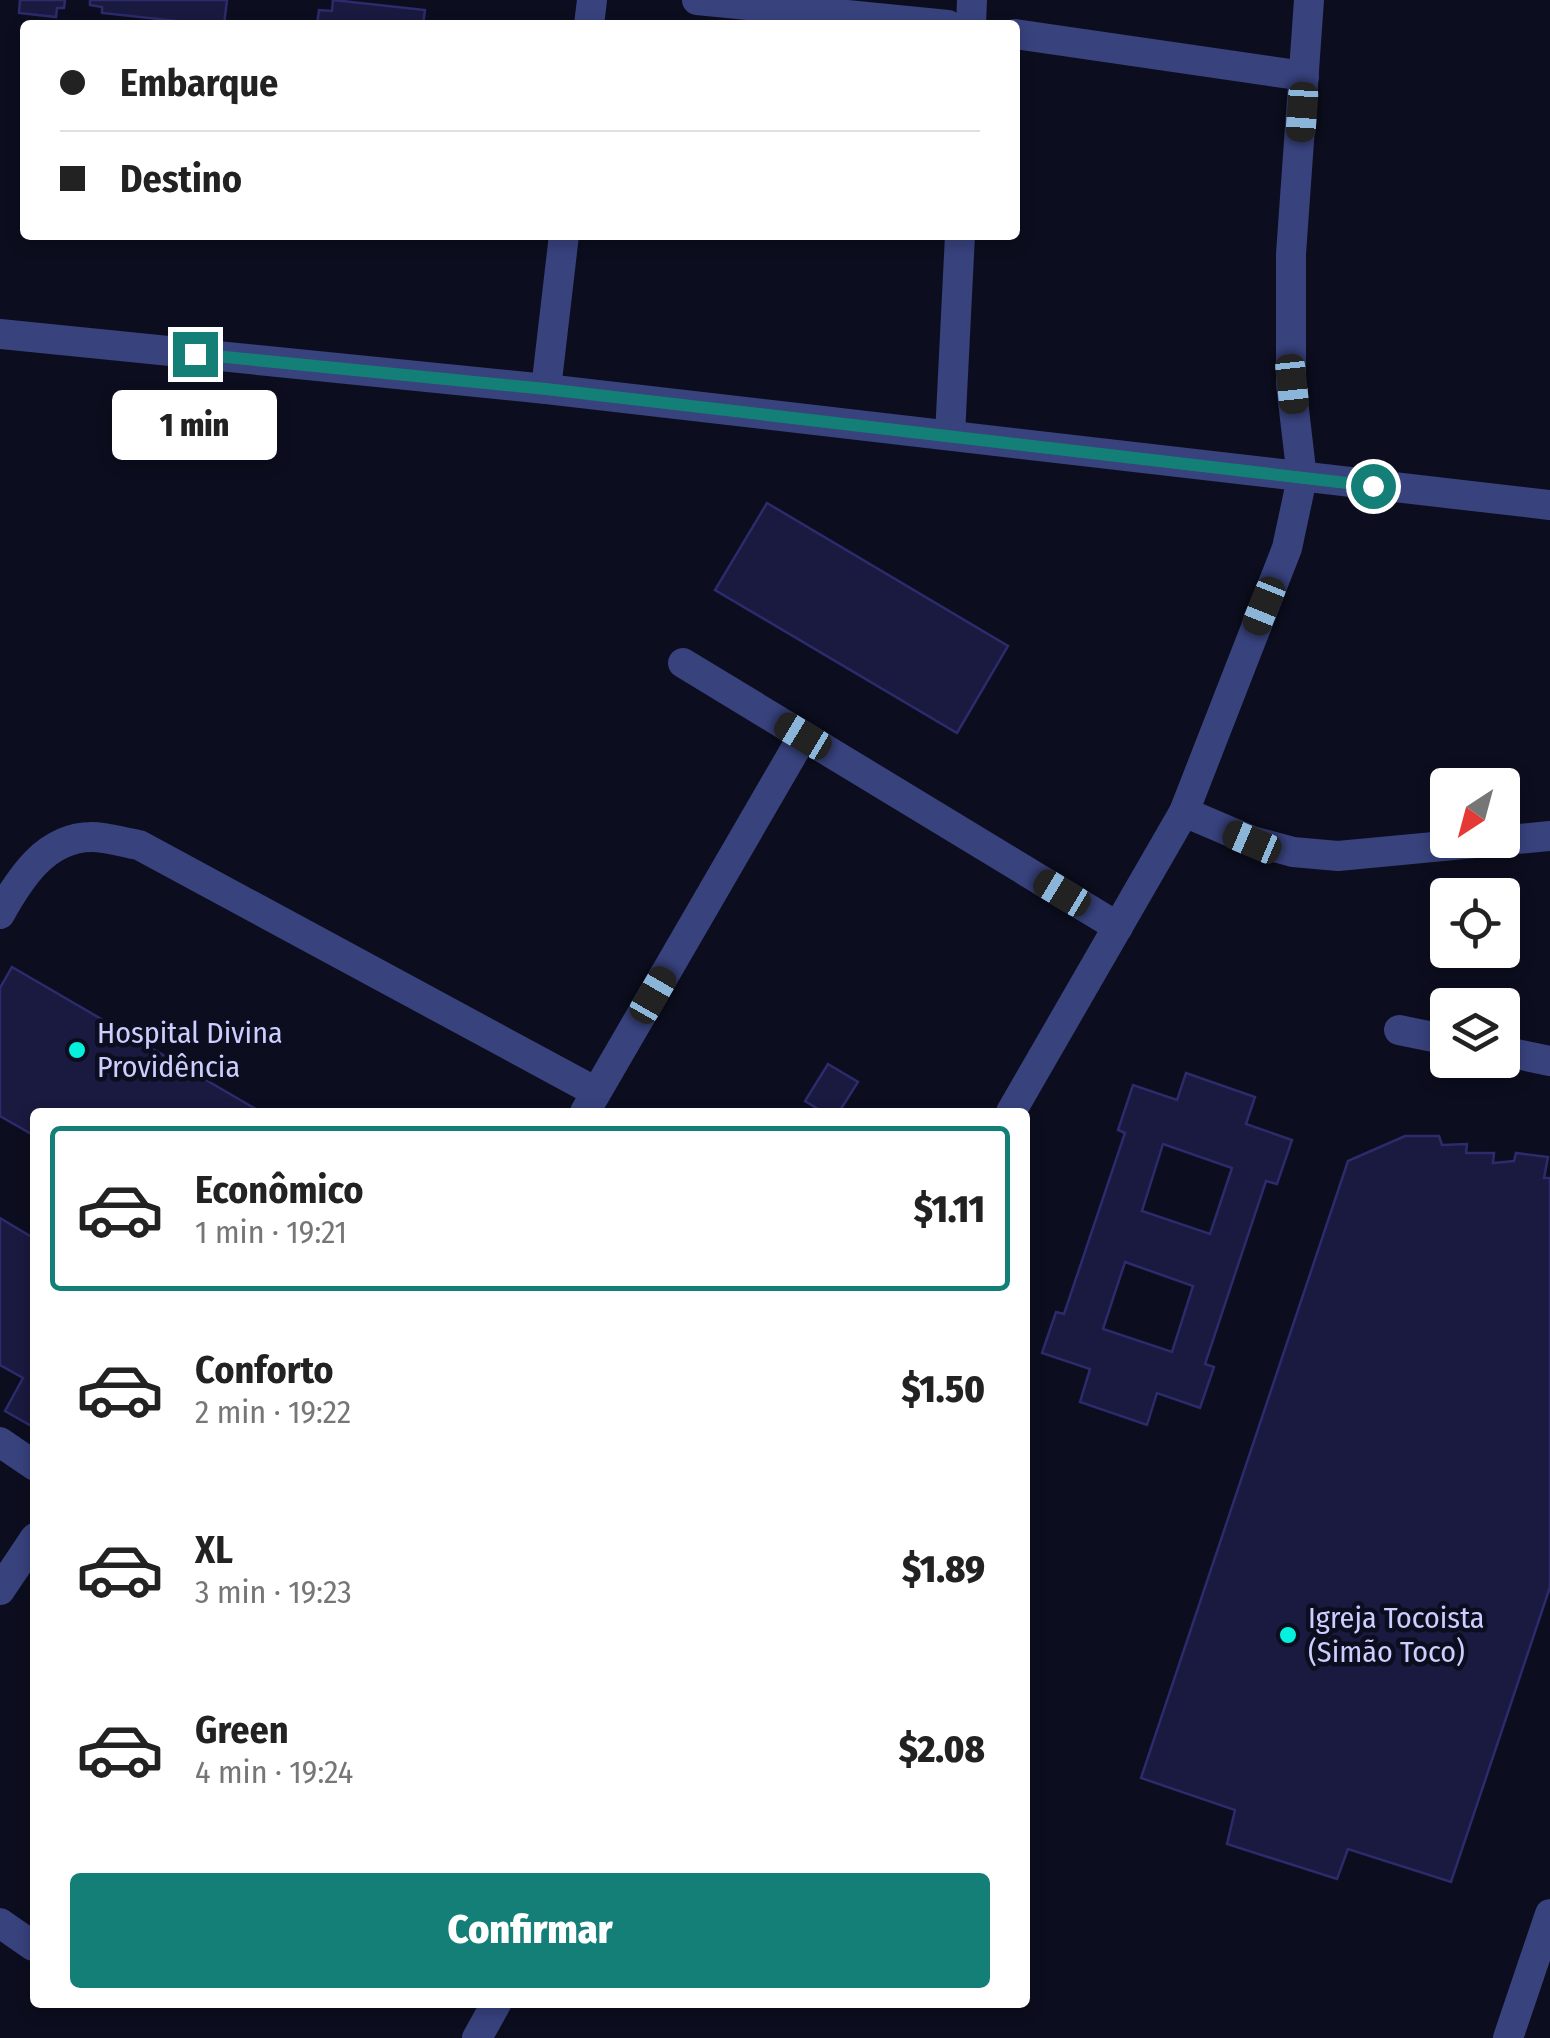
<!DOCTYPE html>
<html lang="pt">
<meta charset="utf-8">
<style>
:root{--surface:#fff;--page:#f6f6f6;--text:#222;--muted:#767676;--line:#e0e0e0;--accent:#147f77}
body{margin:0;font-family:"Fira Sans Condensed",sans-serif;background:var(--page);color:var(--text);height:100vh;display:flex;flex-direction:column;font-size:38px;white-space:nowrap}
*{box-sizing:border-box;margin:0}
p{font-size:32px;color:var(--muted)}
.icon{flex:none;width:55px;height:55px;fill:none;stroke:currentColor;stroke-width:2;stroke-linecap:round;stroke-linejoin:round}
.map{position:relative;flex:1;overflow:hidden}
.drawer{position:absolute;left:30px;top:1108px;width:1000px;height:900px;display:flex;flex-direction:column;background:var(--surface);border-radius:10px;box-shadow:0 5px 15px #0003}
.drawer>*{flex:none}
.guide{position:absolute;left:20px;top:20px;width:1000px;height:220px;border-radius:10px;box-shadow:0 5px 15px #0003;display:grid;align-content:center;height:220px;padding:0 40px;background:var(--surface)}
.needle{width:65px;rotate:216deg}
.fabs{position:absolute;left:1430px;top:768px;display:grid;gap:20px}
.fabs a{display:grid;place-items:center;width:90px;height:90px;border-radius:10px;background:var(--surface);box-shadow:0 5px 15px #0003;font-size:50px}
.end{position:absolute;width:45px;height:45px;margin:-22px;border:12px solid #147f77;background:#fff;box-shadow:0 0 0 5px #fff}
.from{border-radius:50%}
.bubble{position:absolute;height:70px;border-radius:10px;background:var(--surface);box-shadow:0 5px 15px #0003;font-size:32px;font-weight:800;line-height:70px;text-align:center}
.car{position:absolute;width:30px;height:60px;margin:-30px -15px;border-radius:12px;box-shadow:0 0 8px 2px #0007;background:linear-gradient(#222 24%,#8ab4d8 0 40%,#222 0 76%,#8ab4d8 0 86%,#222 0)}
.guide b{display:flex;align-items:center;gap:35px;height:95px;font-size:38px}
.guide b+b{border-top:2px solid var(--line)}
.guide i{width:25px;height:25px;background:var(--text)}
ul{padding:18px 0 0;list-style:none}
li{display:flex;align-items:center;gap:30px;height:165px;margin:0 20px 15px;padding:0 20px;border:5px solid transparent;border-radius:10px}
li div{flex:1}
li b{display:block;font-size:38px}
li em{font-style:normal;font-weight:800}
li.active{border-color:var(--accent)}
li>.icon{width:90px;height:90px;stroke-width:1.5}
.primary-button{display:flex;gap:20px;margin-top:auto;padding:20px 40px}
.primary-button a{flex:1;height:115px;border-radius:10px;background:var(--accent);color:#fff;font-size:40px;font-weight:800;line-height:115px;text-align:center}
.map>svg:first-child{display:block}
.building{fill:#1a193f;stroke:#2c2b6b;stroke-width:2.5;fill-rule:evenodd}
.lines{fill:none;stroke-linecap:round;stroke-linejoin:round}
.minor{stroke:#38427d;stroke-width:30}
.route{stroke:#147f77;stroke-width:12}
.poi-dot{fill:#04f1de;stroke:#0c0d1e;stroke-width:4}
.labels{text-anchor:middle;dominant-baseline:central;stroke-width:9;stroke-linejoin:round;paint-order:stroke}
.poi-label{font-size:30px;fill:#cbcefe;stroke:#0c0d1e;text-anchor:start}
</style>
<div class="map">
<svg width="1550" height="2038" viewBox="0 0 1550 2038">
<rect width="100%" height="100%" fill="#0c0d1e"/>
<!-- building -->
<g class="building">
<path d="M20,0H19H65L64,8H57L56,17L19,13Z"/>
<path d="M90,0H227L224,25H176L177,21L102,13V7L90,5Z"/>
<path d="M333,0L425,10L423,25H317L319,10L332,11Z"/>
<path d="M196,394L234,418L215,451L176,427Z"/>
<path d="M767,503L1008,646L957,733L715,590Z"/>
<path d="M12,967L261,1112H35V1136L0,1116V988Z"/>
<path d="M828,1064L858,1082L839,1112H823L805,1101Z"/>
<path d="M1186,1073L1255,1097L1246,1124L1292,1140L1277,1184L1266,1181L1205,1364L1214,1367L1200,1408L1157,1393L1147,1425L1080,1402L1090,1369L1042,1353L1056,1312L1064,1314L1125,1133L1118,1130L1133,1085L1177,1100ZM1163,1144L1232,1168L1210,1234L1142,1211ZM1125,1262L1193,1286L1172,1352L1103,1329Z"/>
<path d="M1405,1136H1439L1442,1145L1467,1144L1466,1153H1494L1493,1163L1514,1161L1516,1153L1548,1157L1544,1178H1550V1587L1451,1882L1348,1849L1337,1879L1227,1844L1235,1810L1141,1778L1348,1161Z"/>
<path d="M0,1218L35,1239V1428L5,1411L23,1378L0,1365Z"/>
</g>
<g class="lines">
<!-- minor -->
<g class="minor">
<path d="M697,0L948,25"/>
<path d="M589,25L592,0"/>
<path d="M971,25L972,0"/>
<path d="M1015,34L1304,76"/>
<path d="M0,334L546,389L1550,505"/>
<path d="M546,389L564,235"/>
<path d="M950,435L960,235"/>
<path d="M683,663L1118,927"/>
<path d="M1184,812L1252,841L1293,852L1338,856L1550,836"/>
<path d="M0,914C20,878 46,837 92,837C108,837 124,843 139,845L596,1092"/>
<path d="M1399,1030L1448,1040"/>
<path d="M1502,1051L1550,1061"/>
<path d="M585,1112L803,736"/>
<path d="M1011,1112L1184,812L1287,548L1302,478L1291,384V254L1309,0"/>
<path d="M0,1442L35,1466"/>
<path d="M0,1590L35,1538"/>
<path d="M0,1923L33,1946"/>
<path d="M477,2038L497,2002"/>
<path d="M1508,2038L1550,1914"/>
</g>
</g>
<g class="lines">
<!-- route -->
<path class="route" d="M195,354L546,389L1373,486"/>
</g>
<!-- markers -->
<g class="poi-dot">
<circle cx="77" cy="1050" r="10"/>
<circle cx="1288" cy="1635" r="10"/>
</g>
<g class="labels">
<!-- poi labels -->
<g class="poi-label">
<text x="97" y="1033">Hospital Divina<tspan x="97" dy="34">Providência</tspan></text>
<text x="1308" y="1618">Igreja Tocoista<tspan x="1308" dy="34">(Simão Toco)</tspan></text>
</g>
</g>
</svg>
<div class="fabs">
<a><svg class="needle" viewBox="-14 -14 28 28"><path d="M0-13l5 13h-10z" fill="#e53935"/><path d="M0 13l5-13h-10z" fill="#767676"/></svg></a>
<a><svg class="icon" aria-label="locate" viewBox="0 0 24 24"><circle cx="12" cy="12" r="6"/><path d="M12 2v4M12 18v4M2 12h4M18 12h4"/></svg></a>
<a><svg class="icon" aria-label="layers" viewBox="0 0 24 24"><path d="M12 4l9 5-9 5-9-5zM3 14l9 5 9-5"/></svg></a>
</div>
<i class="end from" style="left:1373px;top:486px"></i>
<i class="end" style="left:195px;top:354px"></i>
<div class="bubble" style="left:112px;top:390px;width:165px">1 min</div>
<i class="car" style="left:1302px;top:112px;rotate:184deg"></i>
<i class="car" style="left:1292px;top:384px;rotate:174deg"></i>
<i class="car" style="left:1264px;top:606px;rotate:202deg"></i>
<i class="car" style="left:803px;top:736px;rotate:301deg"></i>
<i class="car" style="left:1252px;top:842px;rotate:293deg"></i>
<i class="car" style="left:1062px;top:893px;rotate:301deg"></i>
<i class="car" style="left:653px;top:995px;rotate:30deg"></i>
<div class="guide">
<b><i class="from"></i>Embarque</b>
<b><i></i>Destino</b>
</div>
<section class="drawer">
<ul>
<li class="active"><svg class="icon" aria-label="car" viewBox="0 0 24 24"><path d="M5 17H2v-5l4-1 3-4h7l3 4 3 1v5h-3M9 17h6M6 11h13"/><circle cx="7" cy="17" r="2"/><circle cx="17" cy="17" r="2"/></svg><div><b>Econômico</b><p>1 min · 19:21</p></div><em>$1.11</em></li>
<li><svg class="icon" aria-label="car" viewBox="0 0 24 24"><path d="M5 17H2v-5l4-1 3-4h7l3 4 3 1v5h-3M9 17h6M6 11h13"/><circle cx="7" cy="17" r="2"/><circle cx="17" cy="17" r="2"/></svg><div><b>Conforto</b><p>2 min · 19:22</p></div><em>$1.50</em></li>
<li><svg class="icon" aria-label="car" viewBox="0 0 24 24"><path d="M5 17H2v-5l4-1 3-4h7l3 4 3 1v5h-3M9 17h6M6 11h13"/><circle cx="7" cy="17" r="2"/><circle cx="17" cy="17" r="2"/></svg><div><b>XL</b><p>3 min · 19:23</p></div><em>$1.89</em></li>
<li><svg class="icon" aria-label="car" viewBox="0 0 24 24"><path d="M5 17H2v-5l4-1 3-4h7l3 4 3 1v5h-3M9 17h6M6 11h13"/><circle cx="7" cy="17" r="2"/><circle cx="17" cy="17" r="2"/></svg><div><b>Green</b><p>4 min · 19:24</p></div><em>$2.08</em></li>
</ul>
<div class="primary-button"><a>Confirmar</a></div>
</section>
</div>
